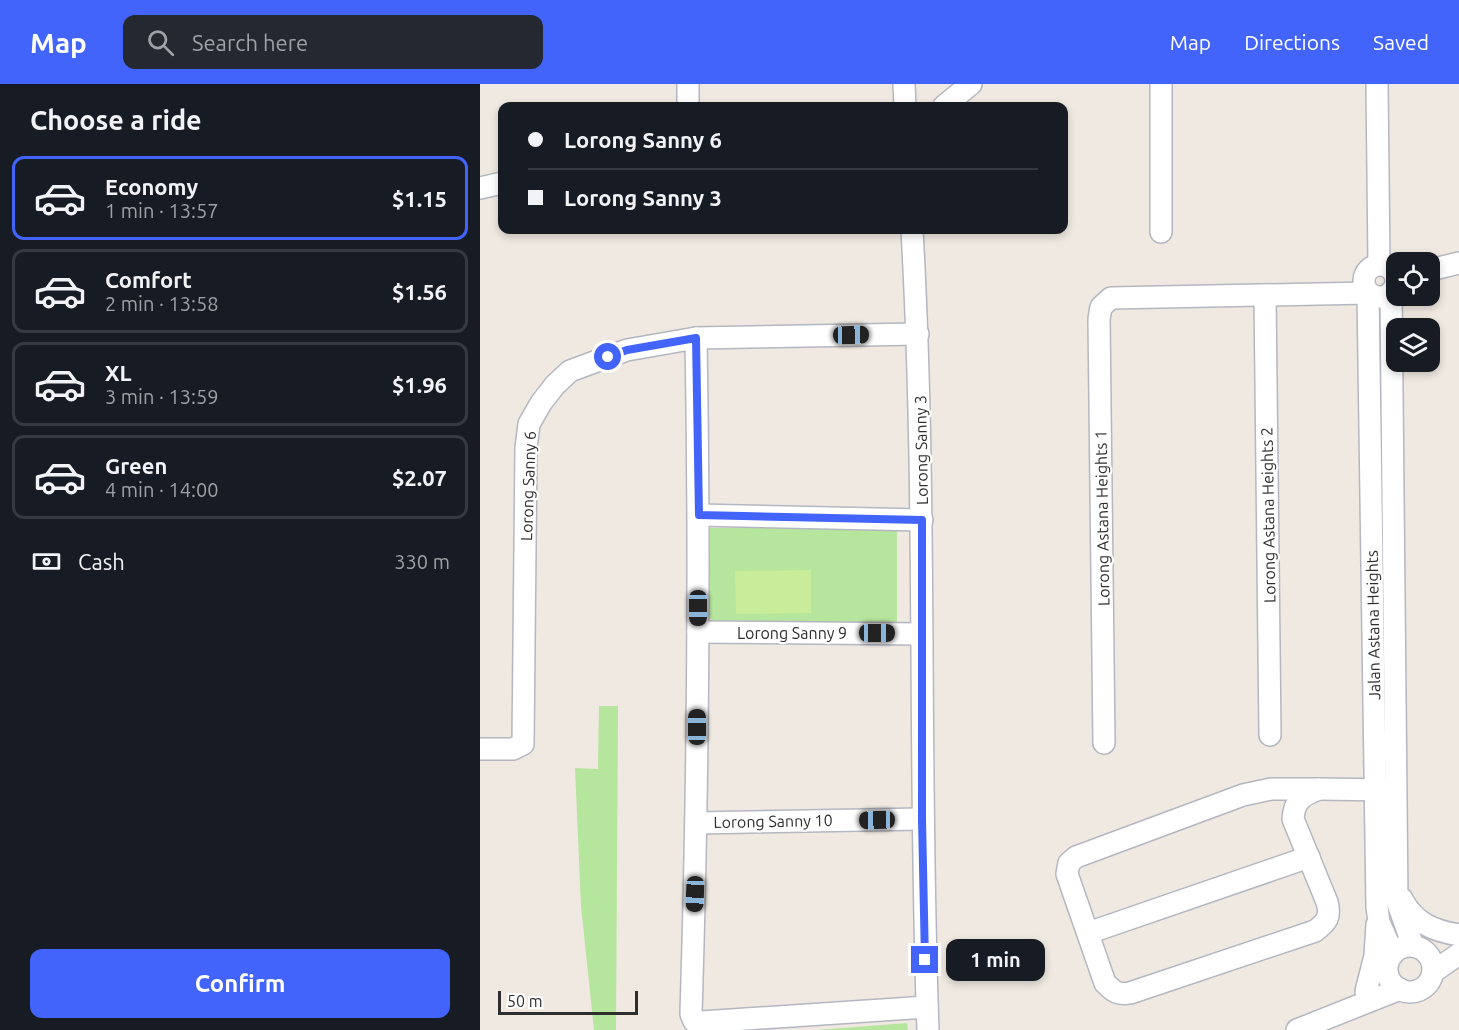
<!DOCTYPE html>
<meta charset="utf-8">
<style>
:root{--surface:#171b24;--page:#242831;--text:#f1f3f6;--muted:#9ea1a6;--line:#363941;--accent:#4264fb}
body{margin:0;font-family:Ubuntu,sans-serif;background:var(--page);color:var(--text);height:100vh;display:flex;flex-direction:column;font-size:22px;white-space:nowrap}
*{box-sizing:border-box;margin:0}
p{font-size:20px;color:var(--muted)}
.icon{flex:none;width:33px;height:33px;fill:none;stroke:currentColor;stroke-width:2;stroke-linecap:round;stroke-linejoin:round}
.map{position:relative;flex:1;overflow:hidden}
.details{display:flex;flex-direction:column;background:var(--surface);width:480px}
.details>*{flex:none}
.banner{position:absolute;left:18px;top:18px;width:570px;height:132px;border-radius:12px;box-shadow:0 3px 9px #0003;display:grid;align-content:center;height:132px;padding:0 30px;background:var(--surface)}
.tools{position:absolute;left:906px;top:168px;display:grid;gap:12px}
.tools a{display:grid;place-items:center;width:54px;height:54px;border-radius:12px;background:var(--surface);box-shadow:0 3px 9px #0003;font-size:30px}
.scale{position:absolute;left:18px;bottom:15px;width:140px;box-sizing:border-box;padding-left:6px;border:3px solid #2e2e2e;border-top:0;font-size:16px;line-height:21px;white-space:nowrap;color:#2e2e2e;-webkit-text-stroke:4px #fff;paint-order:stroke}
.end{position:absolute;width:27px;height:27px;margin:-14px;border:8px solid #4264fb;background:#fff;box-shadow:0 0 0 3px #fff}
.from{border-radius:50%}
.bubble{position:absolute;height:42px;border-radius:12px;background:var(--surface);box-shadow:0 3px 9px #0003;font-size:20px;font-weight:600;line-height:42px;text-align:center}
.car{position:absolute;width:18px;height:36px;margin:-18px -9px;border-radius:8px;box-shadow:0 0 4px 2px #0007;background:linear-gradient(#222 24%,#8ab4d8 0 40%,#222 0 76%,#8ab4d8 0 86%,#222 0)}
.banner b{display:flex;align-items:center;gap:21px;height:57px;font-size:22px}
.banner b+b{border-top:2px solid var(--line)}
.banner i{width:15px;height:15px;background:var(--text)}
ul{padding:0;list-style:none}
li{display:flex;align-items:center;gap:18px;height:84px;margin:0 12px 9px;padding:0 18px;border:3px solid var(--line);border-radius:12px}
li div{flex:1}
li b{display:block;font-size:22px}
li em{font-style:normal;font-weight:600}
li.on{border-color:var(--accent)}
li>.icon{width:54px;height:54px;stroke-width:1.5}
h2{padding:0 30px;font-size:27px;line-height:72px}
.pay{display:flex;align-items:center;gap:15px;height:66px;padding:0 30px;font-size:22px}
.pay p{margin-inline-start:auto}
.primary-button{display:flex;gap:12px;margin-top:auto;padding:12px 30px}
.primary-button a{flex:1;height:69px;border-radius:12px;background:var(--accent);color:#fff;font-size:24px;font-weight:600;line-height:69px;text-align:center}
header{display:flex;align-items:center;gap:36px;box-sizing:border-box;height:84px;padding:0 30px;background:var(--accent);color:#fff}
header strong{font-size:28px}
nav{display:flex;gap:33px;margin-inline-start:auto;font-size:21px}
.search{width:420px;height:54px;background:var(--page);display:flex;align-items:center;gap:15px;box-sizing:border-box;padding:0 21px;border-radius:12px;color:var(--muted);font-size:22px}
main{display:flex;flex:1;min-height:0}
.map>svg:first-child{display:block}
.green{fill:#b6e59e}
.pitch{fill:#c9ec9a}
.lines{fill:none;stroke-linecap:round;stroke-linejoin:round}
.minor-casing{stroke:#b4b7c1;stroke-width:24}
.minor{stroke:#fff;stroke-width:21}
.route{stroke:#4264fb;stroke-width:8}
.labels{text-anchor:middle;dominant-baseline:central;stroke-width:4.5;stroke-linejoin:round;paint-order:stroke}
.street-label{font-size:16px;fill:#2e2e2e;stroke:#fff}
</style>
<header>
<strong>Map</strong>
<div class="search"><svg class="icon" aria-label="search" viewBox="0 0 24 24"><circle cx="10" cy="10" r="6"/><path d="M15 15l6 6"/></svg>Search here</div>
<nav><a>Map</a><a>Directions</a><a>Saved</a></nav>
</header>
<main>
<section class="details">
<h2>Choose a ride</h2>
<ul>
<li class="on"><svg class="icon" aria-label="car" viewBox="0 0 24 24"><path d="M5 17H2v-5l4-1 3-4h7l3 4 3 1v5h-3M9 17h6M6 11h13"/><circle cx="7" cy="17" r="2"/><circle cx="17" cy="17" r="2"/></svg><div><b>Economy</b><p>1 min · 13:57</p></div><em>$1.15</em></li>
<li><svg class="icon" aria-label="car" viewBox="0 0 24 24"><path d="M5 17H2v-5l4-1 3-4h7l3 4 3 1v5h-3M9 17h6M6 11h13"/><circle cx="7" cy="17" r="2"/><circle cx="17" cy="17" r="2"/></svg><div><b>Comfort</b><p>2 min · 13:58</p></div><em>$1.56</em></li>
<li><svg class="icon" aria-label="car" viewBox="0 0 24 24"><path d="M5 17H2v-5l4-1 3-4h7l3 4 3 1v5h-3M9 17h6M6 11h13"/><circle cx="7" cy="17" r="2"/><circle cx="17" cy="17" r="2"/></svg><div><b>XL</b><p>3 min · 13:59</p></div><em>$1.96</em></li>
<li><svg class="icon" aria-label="car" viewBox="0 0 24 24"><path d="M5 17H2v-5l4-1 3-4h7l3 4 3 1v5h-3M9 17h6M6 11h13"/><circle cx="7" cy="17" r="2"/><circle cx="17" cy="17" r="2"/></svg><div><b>Green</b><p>4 min · 14:00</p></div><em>$2.07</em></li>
</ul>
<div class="pay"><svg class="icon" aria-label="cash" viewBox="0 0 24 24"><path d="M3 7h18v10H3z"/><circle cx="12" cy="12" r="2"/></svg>Cash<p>330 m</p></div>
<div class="primary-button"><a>Confirm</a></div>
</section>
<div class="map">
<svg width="979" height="946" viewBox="0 0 979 946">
<rect width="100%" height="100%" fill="#efe9e1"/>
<!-- green -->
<g class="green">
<path d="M228,444H417V540H237L228,533Z"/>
<path d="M119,622H138L136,946H114L101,822L95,684L118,685Z"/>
<path d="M427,939L428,946H338Z"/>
</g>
<!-- pitch -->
<path class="pitch" d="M331,486V529L256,530L255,487Z"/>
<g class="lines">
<defs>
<g id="minor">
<path d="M424,0L425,22"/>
<path d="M681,0V148"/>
<path d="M897,0L899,180"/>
<path d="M208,22V0"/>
<path d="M464,22L491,0"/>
<path d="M0,104L22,99"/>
<path d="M432,146C447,412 438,679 448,946"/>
<circle cx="900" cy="197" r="16"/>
<path d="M950,186L979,179"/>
<path d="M911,208L917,817L933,862"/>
<path d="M785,211L790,651"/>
<path d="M216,254C220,479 218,704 211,930L214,937L221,938L447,923"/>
<path d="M219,431L442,436"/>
<path d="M218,548L441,550"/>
<path d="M624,659L619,235L621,223L631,214L888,209L897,823L899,838L913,870"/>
<path d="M0,665H33L43,660L46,364L49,340L61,319L75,301L90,287L147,266L216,254L438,250"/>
<path d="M791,705H839C822,711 814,717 813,735L847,818C851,833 847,838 835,847L650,909C638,911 634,908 625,899L587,790L589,779L596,773L763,711Z"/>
<path d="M839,705L909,706"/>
<path d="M217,739L442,735"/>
<path d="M922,815C934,839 954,847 979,851"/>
<path d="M608,849L829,773"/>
<circle cx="930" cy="885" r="23"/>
<path d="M953,888L979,870"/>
<path d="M886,907L895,872L897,840"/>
<path d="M817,946L920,905"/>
</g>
</defs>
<!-- minor casing -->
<use href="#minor" class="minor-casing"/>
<!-- minor -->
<use href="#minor" class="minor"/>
</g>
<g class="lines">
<!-- route -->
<path class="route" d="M128,273L147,266L216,254L219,431L442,436V735L445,876"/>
</g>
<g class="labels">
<!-- street labels -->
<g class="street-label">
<text transform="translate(441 366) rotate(-91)">Lorong Sanny 3</text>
<text transform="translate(48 402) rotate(-88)">Lorong Sanny 6</text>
<text transform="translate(788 431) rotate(-91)">Lorong Astana Heights 2</text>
<text transform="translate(622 434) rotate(-91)">Lorong Astana Heights 1</text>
<text transform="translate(893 541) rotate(-91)">Jalan Astana Heights</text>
<text x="312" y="549">Lorong Sanny 9</text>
<text transform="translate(293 737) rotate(-1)">Lorong Sanny 10</text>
</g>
</g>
</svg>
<div class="tools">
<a><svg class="icon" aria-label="locate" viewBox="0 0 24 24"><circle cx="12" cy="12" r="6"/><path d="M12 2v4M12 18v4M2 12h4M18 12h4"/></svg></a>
<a><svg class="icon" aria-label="layers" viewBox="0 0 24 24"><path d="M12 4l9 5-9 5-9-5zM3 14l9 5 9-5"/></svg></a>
</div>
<div class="scale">50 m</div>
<i class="end from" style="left:128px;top:273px"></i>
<i class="end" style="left:445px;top:876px"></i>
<div class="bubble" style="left:466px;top:855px;width:99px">1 min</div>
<i class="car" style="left:371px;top:251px;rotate:89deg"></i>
<i class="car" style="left:218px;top:524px;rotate:180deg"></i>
<i class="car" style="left:397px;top:549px;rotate:90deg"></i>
<i class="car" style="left:217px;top:643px;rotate:0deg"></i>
<i class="car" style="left:397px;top:736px;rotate:269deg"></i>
<i class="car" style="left:215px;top:810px;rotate:182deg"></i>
<div class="banner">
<b><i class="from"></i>Lorong Sanny 6</b>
<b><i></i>Lorong Sanny 3</b>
</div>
</div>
</main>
